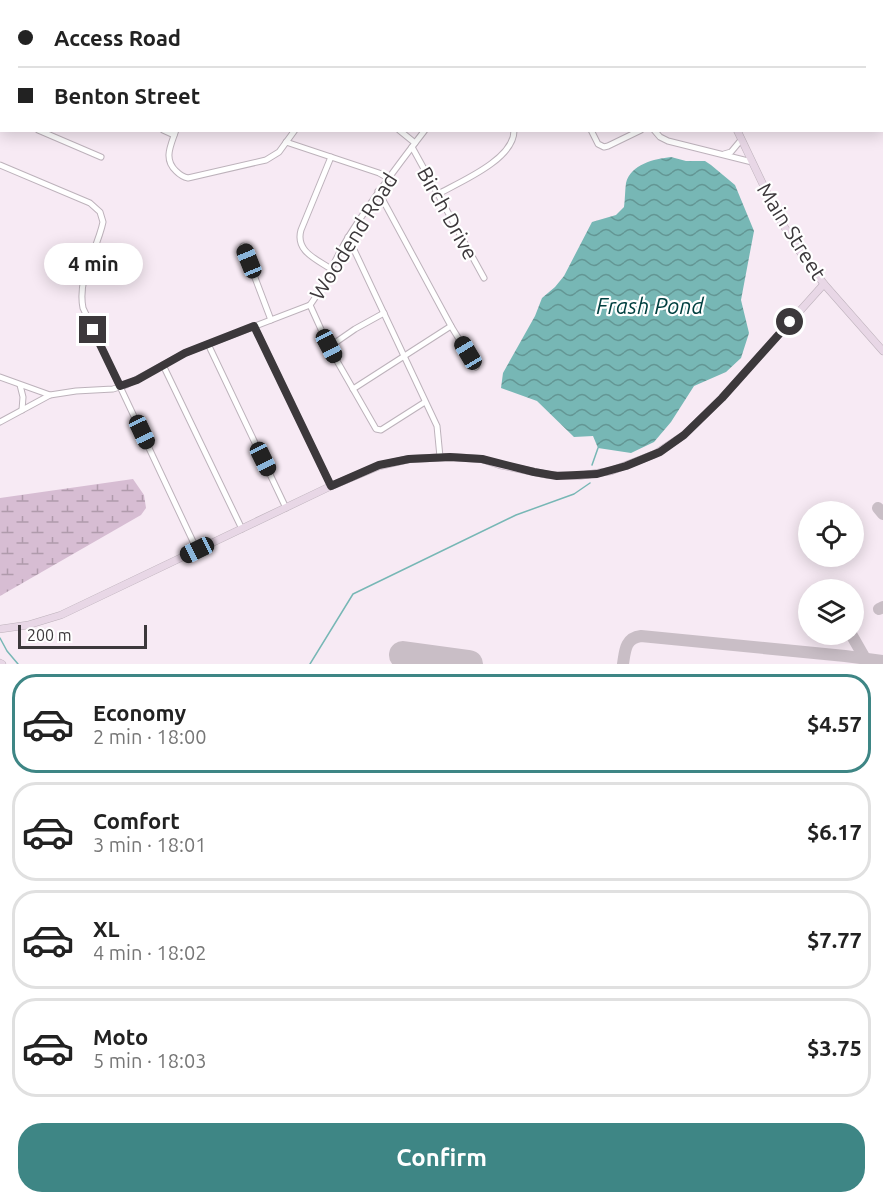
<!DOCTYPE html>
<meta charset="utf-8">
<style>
:root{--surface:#fff;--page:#f6f6f6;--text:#222;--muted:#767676;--line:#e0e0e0;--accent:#3e8685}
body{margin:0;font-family:Ubuntu,sans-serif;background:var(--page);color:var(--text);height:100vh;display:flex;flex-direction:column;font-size:22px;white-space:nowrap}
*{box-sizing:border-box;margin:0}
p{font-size:20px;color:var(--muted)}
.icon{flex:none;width:33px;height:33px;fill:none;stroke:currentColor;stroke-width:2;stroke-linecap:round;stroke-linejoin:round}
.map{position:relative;height:664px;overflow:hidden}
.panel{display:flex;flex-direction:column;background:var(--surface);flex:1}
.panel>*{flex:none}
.hud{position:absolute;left:0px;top:0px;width:884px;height:132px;box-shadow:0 3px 15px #0003;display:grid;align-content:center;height:132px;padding:0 18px;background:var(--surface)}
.controls{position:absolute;left:798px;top:501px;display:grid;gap:12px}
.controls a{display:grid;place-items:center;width:66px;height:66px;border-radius:50%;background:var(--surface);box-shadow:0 3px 15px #0003;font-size:30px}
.scale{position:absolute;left:18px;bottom:15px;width:129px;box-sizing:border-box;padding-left:6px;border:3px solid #3c383b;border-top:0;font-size:16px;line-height:21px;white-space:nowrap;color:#3c383b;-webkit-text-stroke:4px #fff;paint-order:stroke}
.end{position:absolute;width:27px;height:27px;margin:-14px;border:8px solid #3c383b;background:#fff;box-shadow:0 0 0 3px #fff}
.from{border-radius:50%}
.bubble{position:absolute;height:42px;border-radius:21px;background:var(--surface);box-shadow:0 3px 15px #0003;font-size:20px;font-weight:700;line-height:42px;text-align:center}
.car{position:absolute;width:18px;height:36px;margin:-18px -9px;border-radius:8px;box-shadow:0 0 4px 2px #0007;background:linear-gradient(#222 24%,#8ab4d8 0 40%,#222 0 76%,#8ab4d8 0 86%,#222 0)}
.hud b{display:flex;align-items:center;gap:21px;height:57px;font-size:22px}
.hud b+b{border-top:2px solid var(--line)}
.hud i{width:15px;height:15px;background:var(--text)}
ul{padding:10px 0 0;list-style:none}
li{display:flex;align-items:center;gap:18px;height:99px;margin:0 12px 9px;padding:0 6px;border:3px solid var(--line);border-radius:24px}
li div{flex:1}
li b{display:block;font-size:22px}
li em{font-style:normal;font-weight:700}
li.current{border-color:var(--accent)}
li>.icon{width:54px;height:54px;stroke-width:1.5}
.button{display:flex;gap:12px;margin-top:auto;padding:12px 18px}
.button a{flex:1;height:69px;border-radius:24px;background:var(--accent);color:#fff;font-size:24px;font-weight:700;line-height:69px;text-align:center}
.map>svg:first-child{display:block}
.wetland{fill:url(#wetland-marsh)}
.water{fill:url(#water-waves)}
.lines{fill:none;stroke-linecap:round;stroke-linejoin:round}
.stream{stroke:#77b7b5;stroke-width:1.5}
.taxiway{stroke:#c9bec6;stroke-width:12}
.runway{stroke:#c9bec6;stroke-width:28}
.minor-casing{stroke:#bdb2bb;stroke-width:7}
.secondary-casing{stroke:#bdb2bb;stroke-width:8}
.minor{stroke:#fff;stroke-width:5}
.secondary{stroke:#e8d7e6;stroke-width:7}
.route{stroke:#3c383b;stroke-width:8}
.labels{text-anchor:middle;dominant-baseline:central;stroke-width:4.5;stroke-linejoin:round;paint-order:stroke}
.street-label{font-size:21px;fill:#3c383b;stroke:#fff}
.water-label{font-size:22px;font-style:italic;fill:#014040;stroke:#fff}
</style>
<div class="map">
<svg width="883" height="664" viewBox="0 0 883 664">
<defs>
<pattern id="wetland-marsh" width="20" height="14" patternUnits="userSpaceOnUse" patternTransform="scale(1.5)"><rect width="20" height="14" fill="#d7bdd3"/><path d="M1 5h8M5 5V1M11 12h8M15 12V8" fill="none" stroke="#b09bac"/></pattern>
<pattern id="water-waves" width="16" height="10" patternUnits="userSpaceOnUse" patternTransform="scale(1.5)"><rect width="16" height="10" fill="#77b7b5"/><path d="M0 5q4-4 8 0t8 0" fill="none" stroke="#639694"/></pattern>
</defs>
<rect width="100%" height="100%" fill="#f7eaf4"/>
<!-- wetland -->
<path class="wetland" d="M133,479L144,495L146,508L141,515L0,596V498Z"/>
<!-- water -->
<path class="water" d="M671,157L686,161H705L711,165L735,185L754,231L741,300L749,333L741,358L726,372L694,386L671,422L654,442L631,453L598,448L593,436L574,437L537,401L501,388L503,373L535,316L542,298L555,287L564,276L592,222L616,215L624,207C625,200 625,190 626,183C631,164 654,159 671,157Z"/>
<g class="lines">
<!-- stream -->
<g class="stream">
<path d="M592,465L598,448"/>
<path d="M0,638L7,651L18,664"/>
<path d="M310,664L353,594L516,515L574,494L590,483"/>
</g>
<!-- taxiway -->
<g class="taxiway">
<path d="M878,508L883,514"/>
<path d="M879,609L883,607"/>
<path d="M851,634L867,662"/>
<path d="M623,664C625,651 625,638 641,636L845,656L883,661"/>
</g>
<!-- runway -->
<path class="runway" d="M403,655L469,664"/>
<defs>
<g id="minor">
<path d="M96,0L100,2"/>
<path d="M24,2L25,0"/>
<path d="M176,2L177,0"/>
<path d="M344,2L345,0"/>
<path d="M513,2L514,0"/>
<path d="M0,12H2"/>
<path d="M0,59L2,55"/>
<path d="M0,62L2,63"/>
<path d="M0,115H2"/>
<path d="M38,130L101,157"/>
<path d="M163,130L174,135"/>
<path d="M176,130C171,145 163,159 176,171C180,175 183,177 188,178L266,160L279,152L295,130"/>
<path d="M399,130L415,143"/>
<path d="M591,130L598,144L604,147L608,146L641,130"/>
<path d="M654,130L660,137L668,141L752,162"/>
<path d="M286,142L379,173L388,178"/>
<path d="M412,147L484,278"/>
<path d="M724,154L731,152L741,140"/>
<path d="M0,165L90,203L100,212L103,222C97,251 77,277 83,308L197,550"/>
<path d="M378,191L451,326L476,367"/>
<path d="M438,194C460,182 515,159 514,130"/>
<path d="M348,237L437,426L440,457"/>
<path d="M243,246L271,320"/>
<path d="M331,269C316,259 295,251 301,230L331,157"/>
<path d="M310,305L329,347L376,429L381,430L425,402"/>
<path d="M254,326L331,486"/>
<path d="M208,344L286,508"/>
<path d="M329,347L355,329L384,313"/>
<path d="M163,365L242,529"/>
<path d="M0,377L50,395"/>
<path d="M20,385L23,397L22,410"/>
<path d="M353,389L451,326"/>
<path d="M0,422L50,395L76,391L113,389L126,385L185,353L310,305C326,284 335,258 349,236C372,199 398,165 425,130"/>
</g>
<g id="secondary">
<path d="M683,0L684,2"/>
<path d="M737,130L779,218L798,249L824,284L883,351"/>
<path d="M0,629L28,625L61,615L331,486L379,466L409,459L450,457L482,459L500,465L549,475L578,476L611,471L655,454L684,435L722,398L824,284"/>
<path d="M0,663L2,664"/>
</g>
</defs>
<!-- minor casing -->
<use href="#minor" class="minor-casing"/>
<!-- secondary casing -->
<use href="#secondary" class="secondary-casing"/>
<!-- minor -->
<use href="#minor" class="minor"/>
<!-- secondary -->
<use href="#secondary" class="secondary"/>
</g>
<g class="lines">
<!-- route -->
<path class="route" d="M93,330L120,386L137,380L185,353L254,326L331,486L379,465L409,459L450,457L482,459L534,472L557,476L597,474L626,466L660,452L684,435L722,398L790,322"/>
</g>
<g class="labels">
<!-- street labels -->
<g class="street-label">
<text transform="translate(448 213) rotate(61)">Birch Drive</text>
<text transform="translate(792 231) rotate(58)">Main Street</text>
<text transform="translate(353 236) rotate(-58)">Woodend Road</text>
</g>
<!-- water labels -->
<g class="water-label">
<text x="650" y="305">Frash Pond</text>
</g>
</g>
</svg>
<div class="controls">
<a><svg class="icon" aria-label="locate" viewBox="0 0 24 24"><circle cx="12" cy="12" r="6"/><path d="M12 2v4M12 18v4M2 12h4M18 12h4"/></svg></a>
<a><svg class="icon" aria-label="layers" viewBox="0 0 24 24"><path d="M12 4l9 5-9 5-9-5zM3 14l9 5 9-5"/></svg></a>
</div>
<div class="scale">200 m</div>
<i class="end from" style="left:790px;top:322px"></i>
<i class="end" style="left:93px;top:330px"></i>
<div class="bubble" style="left:44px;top:243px;width:99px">4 min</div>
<i class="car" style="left:249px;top:261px;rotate:338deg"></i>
<i class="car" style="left:329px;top:346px;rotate:152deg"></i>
<i class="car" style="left:468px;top:353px;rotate:329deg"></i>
<i class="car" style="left:142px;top:432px;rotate:155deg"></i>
<i class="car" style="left:263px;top:459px;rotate:154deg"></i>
<i class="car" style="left:197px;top:550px;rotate:244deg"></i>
<div class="hud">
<b><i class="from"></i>Access Road</b>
<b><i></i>Benton Street</b>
</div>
</div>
<section class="panel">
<ul>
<li class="current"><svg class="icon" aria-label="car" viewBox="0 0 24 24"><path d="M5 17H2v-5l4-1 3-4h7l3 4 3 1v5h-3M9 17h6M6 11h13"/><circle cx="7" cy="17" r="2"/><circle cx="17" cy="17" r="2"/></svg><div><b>Economy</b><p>2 min · 18:00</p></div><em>$4.57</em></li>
<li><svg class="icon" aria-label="car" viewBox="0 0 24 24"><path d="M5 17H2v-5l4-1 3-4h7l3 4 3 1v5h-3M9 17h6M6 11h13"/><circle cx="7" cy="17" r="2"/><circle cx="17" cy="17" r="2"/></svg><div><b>Comfort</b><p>3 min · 18:01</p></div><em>$6.17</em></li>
<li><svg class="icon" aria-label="car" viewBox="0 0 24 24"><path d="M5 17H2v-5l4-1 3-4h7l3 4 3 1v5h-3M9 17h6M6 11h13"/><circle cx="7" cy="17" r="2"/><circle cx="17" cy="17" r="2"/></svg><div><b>XL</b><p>4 min · 18:02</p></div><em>$7.77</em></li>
<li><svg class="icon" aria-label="car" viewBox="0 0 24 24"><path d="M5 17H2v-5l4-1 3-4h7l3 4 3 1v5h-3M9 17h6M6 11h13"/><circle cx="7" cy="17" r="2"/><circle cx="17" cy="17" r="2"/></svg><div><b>Moto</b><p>5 min · 18:03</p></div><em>$3.75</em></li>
</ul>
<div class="button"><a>Confirm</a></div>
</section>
